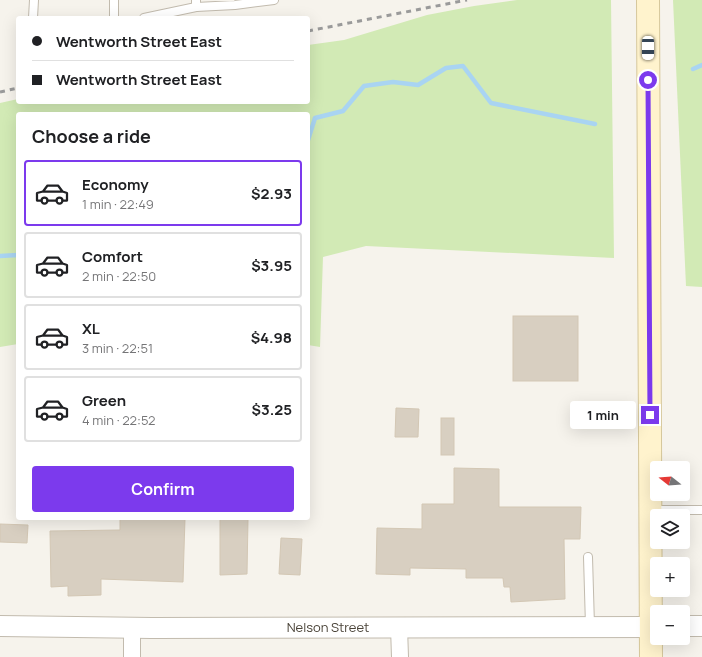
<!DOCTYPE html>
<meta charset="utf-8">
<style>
:root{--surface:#fff;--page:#f6f6f6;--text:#202124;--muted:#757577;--line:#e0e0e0;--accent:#7c3aed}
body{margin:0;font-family:Manrope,sans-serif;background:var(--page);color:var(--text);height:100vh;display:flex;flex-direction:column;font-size:15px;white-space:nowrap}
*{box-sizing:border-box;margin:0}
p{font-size:13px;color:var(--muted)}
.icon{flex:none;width:22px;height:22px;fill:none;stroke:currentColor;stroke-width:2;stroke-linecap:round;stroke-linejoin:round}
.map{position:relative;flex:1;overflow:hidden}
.details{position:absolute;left:16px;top:112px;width:294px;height:408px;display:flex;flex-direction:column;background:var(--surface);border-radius:4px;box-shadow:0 4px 16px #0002}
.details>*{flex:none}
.banner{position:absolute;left:16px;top:16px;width:294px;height:88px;border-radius:4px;box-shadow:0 4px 16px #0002;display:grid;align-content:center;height:88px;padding:0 16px;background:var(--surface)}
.needle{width:26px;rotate:287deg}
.fabs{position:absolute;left:650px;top:461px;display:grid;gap:8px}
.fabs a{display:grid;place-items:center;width:40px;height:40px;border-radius:4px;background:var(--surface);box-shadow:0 4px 16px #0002;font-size:20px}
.end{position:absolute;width:18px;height:18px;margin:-9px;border:5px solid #7c3aed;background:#fff;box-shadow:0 0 0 2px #fff}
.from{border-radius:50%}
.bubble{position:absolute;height:28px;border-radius:4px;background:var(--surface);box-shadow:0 4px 16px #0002;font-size:13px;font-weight:700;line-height:28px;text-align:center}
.car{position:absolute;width:12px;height:24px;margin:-12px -6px;border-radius:5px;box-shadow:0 0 3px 1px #0007;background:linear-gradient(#fff 24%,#345 0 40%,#fff 0 76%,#345 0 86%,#fff 0)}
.banner b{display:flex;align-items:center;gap:14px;height:38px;font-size:15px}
.banner b+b{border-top:1px solid var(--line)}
.banner i{width:10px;height:10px;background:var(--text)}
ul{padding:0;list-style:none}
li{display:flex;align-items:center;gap:12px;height:66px;margin:0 8px 6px;padding:0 8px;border:2px solid var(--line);border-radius:4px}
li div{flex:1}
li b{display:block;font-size:15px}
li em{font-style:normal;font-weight:700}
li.active{border-color:var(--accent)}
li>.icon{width:36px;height:36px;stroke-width:1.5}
h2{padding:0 16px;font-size:18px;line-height:48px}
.primary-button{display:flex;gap:8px;margin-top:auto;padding:8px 16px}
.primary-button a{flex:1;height:46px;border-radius:4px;background:var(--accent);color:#fff;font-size:16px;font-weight:700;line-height:46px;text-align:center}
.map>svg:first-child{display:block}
.green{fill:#d2eab5}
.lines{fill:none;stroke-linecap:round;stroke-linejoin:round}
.stream{stroke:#a9d4f2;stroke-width:4.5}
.building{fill:#d8cfc1;stroke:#d3c7b4}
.service-casing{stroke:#c2bbae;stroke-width:10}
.minor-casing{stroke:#c2bbae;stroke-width:18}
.tertiary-casing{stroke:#c2bbae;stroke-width:22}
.secondary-casing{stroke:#d6c79b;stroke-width:24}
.service{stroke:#fff;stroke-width:8}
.minor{stroke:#fff;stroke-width:16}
.tertiary{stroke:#fff;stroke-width:20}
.secondary{stroke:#fff3cd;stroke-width:22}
.rail{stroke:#9a9a9a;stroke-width:3;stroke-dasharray:5 5;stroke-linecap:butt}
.route{stroke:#7c3aed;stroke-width:5}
.labels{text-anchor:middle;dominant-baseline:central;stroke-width:3.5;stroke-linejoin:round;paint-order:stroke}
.street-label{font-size:13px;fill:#4b4439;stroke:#fff}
</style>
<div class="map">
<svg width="702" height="657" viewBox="0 0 702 657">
<rect width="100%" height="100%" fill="#f6f3ec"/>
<!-- green -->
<g class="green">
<path d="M517,0H611L614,258L366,246L323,257L320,347L308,345V114H18V344L0,347V103L18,99V102H308V45L344,40L427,15L474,6Z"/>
<path d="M673,0H702V287L686,286Z"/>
</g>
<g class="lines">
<!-- stream -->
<g class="stream">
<path d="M693,69L702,65"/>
<path d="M308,140L315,118L343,111L364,86L393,82L418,85L446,68L463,66L491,103L595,124"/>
<path d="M0,256L18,255"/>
</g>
</g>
<!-- building -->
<g class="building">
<rect x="513" y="316" width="65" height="65"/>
<path d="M396,408L419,409L418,437H395Z"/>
<rect x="441" y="418" width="13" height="37"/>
<path d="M454,468L499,469V507H581L580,539H564L565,599L511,602L510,587H504L503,578H466V569L410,568V575L376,574L377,528L422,529V504H454Z"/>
<path d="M120,518H185L183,582L101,579V595L68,596V586L51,587L50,531L120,530Z"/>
<path d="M220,518H248L247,574L220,575Z"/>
<path d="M0,524L28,525L27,543L0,542Z"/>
<path d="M281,538L302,539L300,575L279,574Z"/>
</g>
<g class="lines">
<defs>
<g id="service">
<path d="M114,0V18"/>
<path d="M196,7L235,5L274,0"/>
<path d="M33,18L34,0"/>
<path d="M144,18L196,7V0"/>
<path d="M651,510H702"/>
<path d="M588,557L590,626"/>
</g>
<g id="minor">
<path d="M399,627L400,657"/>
<path d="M132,657V628"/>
</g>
<g id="tertiary">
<path d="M0,626L152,628L657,627"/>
<path d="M683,626H702"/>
</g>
<path id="secondary" d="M648,0L651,657"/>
</defs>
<!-- service casing -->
<use href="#service" class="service-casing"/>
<!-- minor casing -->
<use href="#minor" class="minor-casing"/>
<!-- tertiary casing -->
<use href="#tertiary" class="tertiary-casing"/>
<!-- secondary casing -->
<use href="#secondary" class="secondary-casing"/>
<!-- service -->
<use href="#service" class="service"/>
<!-- minor -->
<use href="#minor" class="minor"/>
<!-- tertiary -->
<use href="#tertiary" class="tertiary"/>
<!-- secondary -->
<use href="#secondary" class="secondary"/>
<!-- rail -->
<g class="rail">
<path d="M308,31L467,0"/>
<path d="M0,92L18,88"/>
</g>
</g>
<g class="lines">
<!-- route -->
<path class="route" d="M648,80L650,415"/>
</g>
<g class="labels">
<!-- street labels -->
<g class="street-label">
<text x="328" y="627">Nelson Street</text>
</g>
</g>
</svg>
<div class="fabs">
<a><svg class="needle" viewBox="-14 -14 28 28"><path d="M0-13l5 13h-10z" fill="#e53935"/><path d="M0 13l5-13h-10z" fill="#757577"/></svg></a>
<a><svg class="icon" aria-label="layers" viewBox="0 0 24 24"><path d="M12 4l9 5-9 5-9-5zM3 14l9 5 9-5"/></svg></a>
<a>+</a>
<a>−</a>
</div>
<i class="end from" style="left:648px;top:80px"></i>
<i class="end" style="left:650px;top:415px"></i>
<div class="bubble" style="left:570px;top:401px;width:66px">1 min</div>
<i class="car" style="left:648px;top:48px;rotate:180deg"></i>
<div class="banner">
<b><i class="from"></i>Wentworth Street East</b>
<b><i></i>Wentworth Street East</b>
</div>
<section class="details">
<h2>Choose a ride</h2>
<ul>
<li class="active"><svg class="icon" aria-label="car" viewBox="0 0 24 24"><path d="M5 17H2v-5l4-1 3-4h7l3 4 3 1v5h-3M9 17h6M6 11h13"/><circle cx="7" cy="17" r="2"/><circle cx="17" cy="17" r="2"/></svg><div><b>Economy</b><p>1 min · 22:49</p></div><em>$2.93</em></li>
<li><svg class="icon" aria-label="car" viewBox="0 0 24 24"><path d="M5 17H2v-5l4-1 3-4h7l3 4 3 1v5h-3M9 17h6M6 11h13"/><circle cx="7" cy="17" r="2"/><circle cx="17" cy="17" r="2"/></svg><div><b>Comfort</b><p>2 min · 22:50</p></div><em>$3.95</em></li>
<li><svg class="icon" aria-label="car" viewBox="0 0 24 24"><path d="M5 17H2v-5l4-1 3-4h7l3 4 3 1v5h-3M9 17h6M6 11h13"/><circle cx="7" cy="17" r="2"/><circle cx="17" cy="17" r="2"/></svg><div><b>XL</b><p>3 min · 22:51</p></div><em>$4.98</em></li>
<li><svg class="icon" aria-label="car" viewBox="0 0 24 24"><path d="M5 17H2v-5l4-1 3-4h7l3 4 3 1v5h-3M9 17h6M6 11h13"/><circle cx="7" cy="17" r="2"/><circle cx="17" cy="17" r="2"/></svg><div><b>Green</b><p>4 min · 22:52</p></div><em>$3.25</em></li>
</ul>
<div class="primary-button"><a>Confirm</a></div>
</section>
</div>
